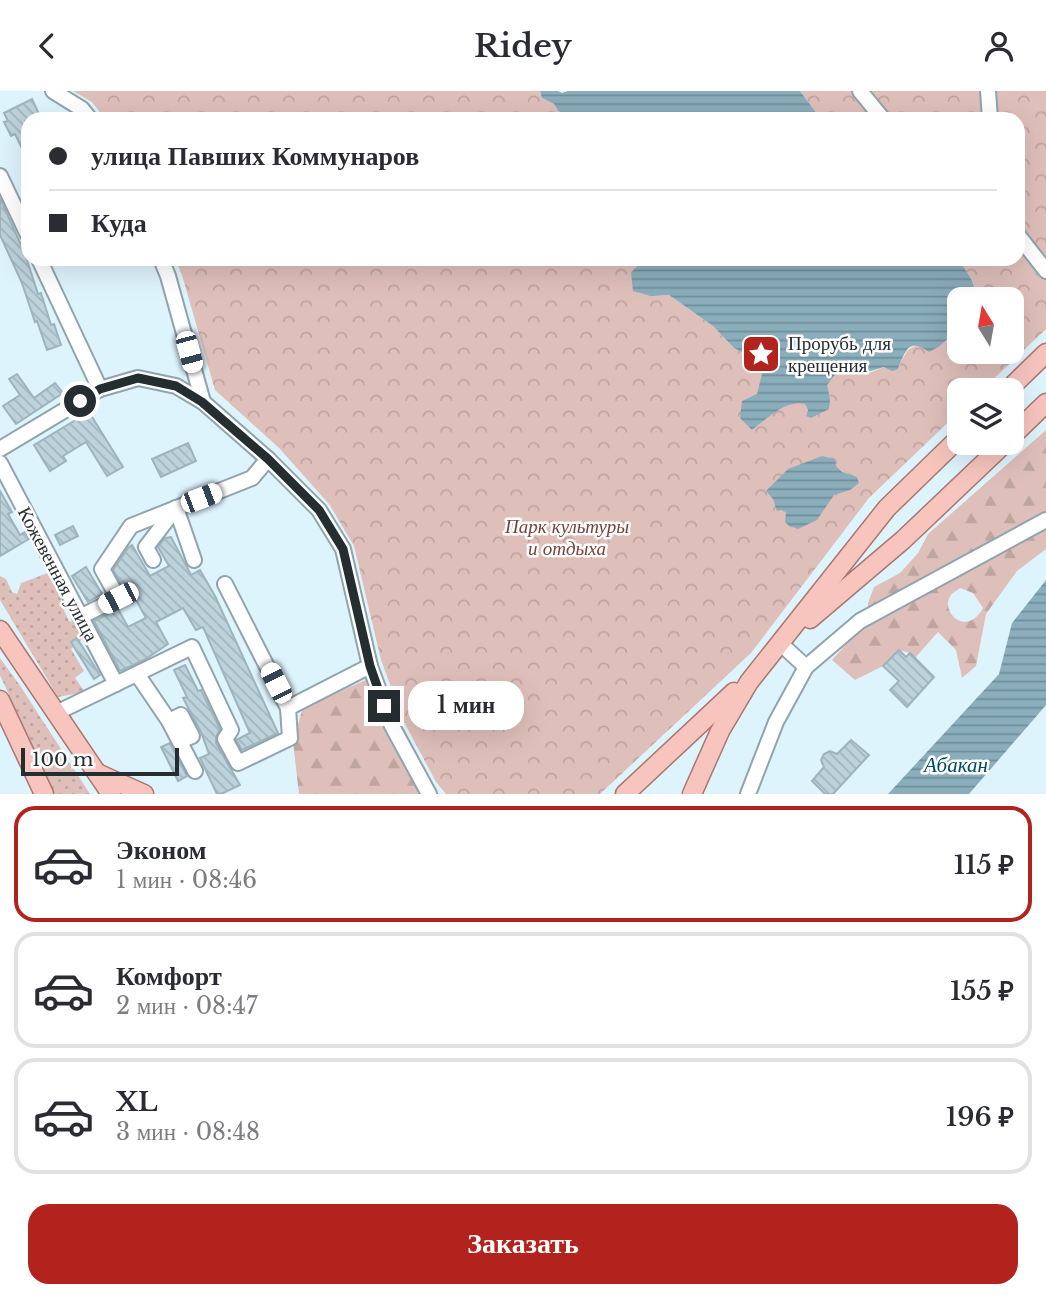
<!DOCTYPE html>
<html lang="ru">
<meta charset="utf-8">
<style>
:root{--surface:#fff;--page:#f7f7f7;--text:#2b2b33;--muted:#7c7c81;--line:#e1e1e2;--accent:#b3231d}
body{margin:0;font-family:"Libre Baskerville",serif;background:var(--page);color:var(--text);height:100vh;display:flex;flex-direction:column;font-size:26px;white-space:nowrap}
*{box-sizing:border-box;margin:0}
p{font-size:23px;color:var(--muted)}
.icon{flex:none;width:38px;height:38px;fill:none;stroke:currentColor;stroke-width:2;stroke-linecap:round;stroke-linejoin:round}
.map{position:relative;height:703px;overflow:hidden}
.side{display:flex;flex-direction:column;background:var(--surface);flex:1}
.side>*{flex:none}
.hud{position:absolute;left:21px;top:21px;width:1004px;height:154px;border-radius:21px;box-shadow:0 7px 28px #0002;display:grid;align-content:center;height:154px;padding:0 28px;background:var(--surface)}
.needle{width:46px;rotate:349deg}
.controls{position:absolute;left:947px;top:196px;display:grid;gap:14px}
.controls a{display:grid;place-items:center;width:77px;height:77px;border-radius:14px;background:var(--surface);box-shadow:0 7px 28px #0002;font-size:35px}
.scale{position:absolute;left:21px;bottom:18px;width:158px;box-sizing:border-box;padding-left:7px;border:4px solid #242d30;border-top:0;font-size:19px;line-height:24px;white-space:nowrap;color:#242d30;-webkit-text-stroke:5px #fdfdfd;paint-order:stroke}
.end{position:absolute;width:32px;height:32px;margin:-16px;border:9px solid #242d30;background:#fff;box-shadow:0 0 0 4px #fff}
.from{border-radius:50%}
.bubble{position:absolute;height:49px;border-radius:21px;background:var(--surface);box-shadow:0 7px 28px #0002;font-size:23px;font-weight:600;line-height:49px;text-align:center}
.car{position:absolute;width:21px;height:42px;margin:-21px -10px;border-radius:9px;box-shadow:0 0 5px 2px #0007;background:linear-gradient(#fff 24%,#345 0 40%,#fff 0 76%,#345 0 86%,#fff 0)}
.hud b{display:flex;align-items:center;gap:24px;height:66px;font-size:26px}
.hud b+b{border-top:2px solid var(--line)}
.hud i{width:18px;height:18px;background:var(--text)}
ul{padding:12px 0 0;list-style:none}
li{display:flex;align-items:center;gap:21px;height:116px;margin:0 14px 10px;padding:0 14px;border:4px solid var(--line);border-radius:21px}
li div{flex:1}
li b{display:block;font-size:26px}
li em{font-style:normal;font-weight:600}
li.current{border-color:var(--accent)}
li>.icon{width:63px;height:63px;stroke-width:1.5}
.primary-button{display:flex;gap:14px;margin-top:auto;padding:14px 28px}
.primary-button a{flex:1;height:80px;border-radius:21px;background:var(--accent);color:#fff;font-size:28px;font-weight:600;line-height:80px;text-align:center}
header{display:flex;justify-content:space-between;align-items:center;height:91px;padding:0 28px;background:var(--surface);font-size:32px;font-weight:600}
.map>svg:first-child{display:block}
.grass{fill:url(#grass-dots)}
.forest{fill:url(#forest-firs);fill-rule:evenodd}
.park{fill:url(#park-crowns)}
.water{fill:url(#water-rules)}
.building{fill:url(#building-back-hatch);stroke:#9eb3bb;stroke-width:2}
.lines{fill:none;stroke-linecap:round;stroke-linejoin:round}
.minor-casing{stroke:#90a4ad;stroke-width:18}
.major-casing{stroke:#aa7670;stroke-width:21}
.minor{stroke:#fff;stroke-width:14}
.major{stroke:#f7c5be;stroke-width:18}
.route{stroke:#242d30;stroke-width:9}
.labels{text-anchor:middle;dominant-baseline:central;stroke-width:5;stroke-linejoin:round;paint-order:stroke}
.poi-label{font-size:19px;fill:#242d30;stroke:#fdfdfd;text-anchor:start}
.park-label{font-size:19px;font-style:italic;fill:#76433c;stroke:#fdfdfd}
.street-label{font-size:19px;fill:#242d30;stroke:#fdfdfd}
.water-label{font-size:21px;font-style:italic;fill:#004c61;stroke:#fdfdfd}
</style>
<header><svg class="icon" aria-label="back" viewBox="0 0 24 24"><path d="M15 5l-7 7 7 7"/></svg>Ridey<svg class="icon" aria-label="person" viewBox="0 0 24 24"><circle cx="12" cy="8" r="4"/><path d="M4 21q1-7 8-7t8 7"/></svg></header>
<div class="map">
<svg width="1046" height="703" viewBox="0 0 1046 703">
<defs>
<pattern id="grass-dots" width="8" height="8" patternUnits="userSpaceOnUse" patternTransform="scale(1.75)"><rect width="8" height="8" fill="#dfbfba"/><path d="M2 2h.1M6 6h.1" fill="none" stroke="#bfa4a0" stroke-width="1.8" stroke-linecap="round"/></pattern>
<pattern id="forest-firs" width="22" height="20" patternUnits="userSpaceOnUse" patternTransform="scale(1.75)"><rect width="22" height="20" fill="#dfbfba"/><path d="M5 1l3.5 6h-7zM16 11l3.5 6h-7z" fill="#bfa4a0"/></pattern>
<pattern id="park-crowns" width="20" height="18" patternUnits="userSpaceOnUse" patternTransform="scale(1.75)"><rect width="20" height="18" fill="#dfbfba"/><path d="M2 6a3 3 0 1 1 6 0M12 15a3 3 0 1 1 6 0" fill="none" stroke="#bfa4a0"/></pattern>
<pattern id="water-rules" width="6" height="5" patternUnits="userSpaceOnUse" patternTransform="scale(1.75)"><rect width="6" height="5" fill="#8baebc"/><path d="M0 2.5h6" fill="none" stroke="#718e99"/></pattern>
<pattern id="building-back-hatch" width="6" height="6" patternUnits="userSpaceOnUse" patternTransform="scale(1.75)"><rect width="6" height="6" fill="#bdd3db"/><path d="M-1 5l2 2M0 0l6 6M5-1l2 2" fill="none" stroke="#a2b5bc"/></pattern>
</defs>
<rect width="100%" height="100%" fill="#def4fd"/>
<!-- grass -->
<g class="grass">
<path d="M53,480L61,492V513L69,530L81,533L86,545L71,558L84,580L75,587L85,601L58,606L0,509V485L6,488L12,501L17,503L21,492Z"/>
<path d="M0,567L21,596L90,703H54L0,584Z"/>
</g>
<!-- forest -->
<g class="forest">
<path d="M1046,339V458L1017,480L986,523L976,575L962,587L956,559L938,541L915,567L910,562L899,559L883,575L855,589L832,569L868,529V512L874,496L900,482L918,462L928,443ZM960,497L973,502L983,517C966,548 939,519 951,504C953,501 957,500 960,497Z"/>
<path d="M368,588L425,703H299L293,651L303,616Z"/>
</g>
<!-- park -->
<g class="park">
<path d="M73,0H540L542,7L554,13L558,20L568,25V28H105L92,11Z"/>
<path d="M800,0H1046V238L982,299H959V321L869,407L751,562L600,703H446L436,691L404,631L381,569L354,455L329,413L279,357L215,299L182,184L175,168H645L631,181L651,205L669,204L713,235L734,257L748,265L762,283L752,339C767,328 786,308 805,312L808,319L806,325L830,308L826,294L838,280L869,282L884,276L898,278C909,251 912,254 940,255L959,237V261H1012V208H976C977,192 967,180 957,168H1018V28H821Z"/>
</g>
<!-- water -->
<g class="water">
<path d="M540,0H558L562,2L568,0H800L821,28H568V25L558,20L554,13L542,7Z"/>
<path d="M645,168H957C967,180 977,193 976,208H959V237L940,255L929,261C909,246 905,260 898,278L892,280L884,276L857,284L849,279L838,280L827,294L830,308L829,318L811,327L806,325L808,319L805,313C786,308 767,328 752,339L740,327L742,310L757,303L762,283L748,265L734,257L713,235L669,204L651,205L633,200L631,181Z"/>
<path d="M822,365L835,368L836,375L842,381L857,386L859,392L850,399L834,404L817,429L798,438L789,435L785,431L786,421L781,419L777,420L773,408L766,400L788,378Z"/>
<path d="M1046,489V614L969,703H888L999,583L1012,532Z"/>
</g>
<!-- building -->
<g class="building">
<path d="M32,8L39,23L25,30L28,36V70L15,43L11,45L4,31L8,30L4,22Z"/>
<path d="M0,107L25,163L38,203L41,202L51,234L54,233L61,254L47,259L37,230L35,231L22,192L0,144Z"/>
<path d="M17,283L34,307L55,292L63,302L16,333L3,315L20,304L9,288Z"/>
<path d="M89,321L123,376L107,385L86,351L63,365L66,370L50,380L34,354Z"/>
<path d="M188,352L196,370L161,386L152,368Z"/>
<path d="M0,400L12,421L8,423L20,444L25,441L29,448L0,465Z"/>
<path d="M73,435L78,445L60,454L55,444Z"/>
<path d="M171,446L191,484L200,479L215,505L278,642L242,659L236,649L250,642L203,536L196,539L183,517L156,531L168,553L144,569L120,580L94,530L118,518L128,536L146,527L136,509L132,512L113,479L128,457L132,454L150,485L169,475L158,456L165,447Z"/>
<path d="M86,476L102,503L88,511L72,485Z"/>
<path d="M77,547L100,584L94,588L71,551Z"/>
<path d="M899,559L906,566L910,562L934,586L907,616L890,599L899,590L883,575Z"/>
<path d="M185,574L198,600L201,599L220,638L216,647V652L240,694L221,703H217L200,667L209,663L201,641L183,607L187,606L174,579Z"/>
<path d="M851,649L869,664L833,703H825L812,690L824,676L821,669L824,663L830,660L837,663Z"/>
<path d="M170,652L187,685L178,690L161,656Z"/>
</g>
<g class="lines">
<defs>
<g id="minor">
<path d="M53,0L82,18L90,28"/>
<path d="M860,0L883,28"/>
<path d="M988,0L990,28"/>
<path d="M0,85L28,144"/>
<path d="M1018,144L1046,180"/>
<path d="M39,168L100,298"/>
<path d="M161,168L168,185L203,311"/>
<path d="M0,358L100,298L138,287L176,295L203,311L268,368L319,419L343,458L370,575L392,635L429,703"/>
<path d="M0,372L116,593"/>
<path d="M153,469L146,456L176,417L194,469"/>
<path d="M225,493L288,617L370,575"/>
<path d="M80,526L118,507L102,478L131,435L252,387L268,368"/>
<path d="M806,576L860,530L1046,429"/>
<path d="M137,583L169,630L195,680"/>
<path d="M56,622L192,556L231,639L225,648L238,672L290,647L288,617"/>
<path d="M169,630L181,624L192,645L180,650"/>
<path d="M748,703L776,631L806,576L781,553"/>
</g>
<g id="major">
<path d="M1008,299L1046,262"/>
<path d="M1012,345L1046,312"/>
<path d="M810,528L903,449L1005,352"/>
<path d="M0,539L111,703"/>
<path d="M0,609L44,703"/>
<path d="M97,682L144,703"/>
<path d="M625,703L734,601"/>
<path d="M692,703L720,640L749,591L887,417L959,347"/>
</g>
</defs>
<!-- minor casing -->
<use href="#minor" class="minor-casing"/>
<!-- major casing -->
<use href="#major" class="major-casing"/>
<!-- minor -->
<use href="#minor" class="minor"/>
<!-- major -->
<use href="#major" class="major"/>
</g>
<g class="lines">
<!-- route -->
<path class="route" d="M80,310L100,298L138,287L176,295L202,311L268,368L319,419L343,458L370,575L384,615"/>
</g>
<!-- icons -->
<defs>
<symbol id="sight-square" viewBox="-11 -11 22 22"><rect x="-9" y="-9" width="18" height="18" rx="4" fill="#b3231d" stroke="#fdfdfd"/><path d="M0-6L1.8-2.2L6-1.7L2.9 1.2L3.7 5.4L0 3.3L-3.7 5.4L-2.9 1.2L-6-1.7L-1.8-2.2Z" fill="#fff"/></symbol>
</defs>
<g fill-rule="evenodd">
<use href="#sight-square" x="739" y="241" width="44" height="44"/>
</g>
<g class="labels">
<!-- poi labels -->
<g class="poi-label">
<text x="788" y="252">Прорубь для<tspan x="788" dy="22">крещения</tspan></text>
</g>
<!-- park labels -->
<g class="park-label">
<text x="567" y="435">Парк культуры<tspan x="567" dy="22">и отдыха</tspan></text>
</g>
<!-- street labels -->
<g class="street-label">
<text transform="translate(58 483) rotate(62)">Кожевенная улица</text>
</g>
<!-- water labels -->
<g class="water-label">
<text x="956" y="674">Абакан</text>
</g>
</g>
</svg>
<div class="controls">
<a><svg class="needle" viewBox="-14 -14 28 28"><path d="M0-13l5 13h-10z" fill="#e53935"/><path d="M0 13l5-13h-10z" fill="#7c7c81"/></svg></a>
<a><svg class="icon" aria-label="layers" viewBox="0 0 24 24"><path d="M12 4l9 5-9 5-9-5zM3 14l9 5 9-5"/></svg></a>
</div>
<div class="scale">100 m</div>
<i class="end from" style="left:80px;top:310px"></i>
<i class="end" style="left:384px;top:615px"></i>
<div class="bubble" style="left:408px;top:590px;width:116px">1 мин</div>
<i class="car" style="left:189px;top:261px;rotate:165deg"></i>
<i class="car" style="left:201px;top:407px;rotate:69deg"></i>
<i class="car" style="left:118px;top:507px;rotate:243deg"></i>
<i class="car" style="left:276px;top:592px;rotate:333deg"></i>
<div class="hud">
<b><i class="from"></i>улица Павших Коммунаров</b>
<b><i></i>Куда</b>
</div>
</div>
<section class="side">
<ul>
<li class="current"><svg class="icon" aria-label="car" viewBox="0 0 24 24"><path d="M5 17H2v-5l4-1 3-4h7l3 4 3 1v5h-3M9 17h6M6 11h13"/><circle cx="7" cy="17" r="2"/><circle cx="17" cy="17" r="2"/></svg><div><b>Эконом</b><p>1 мин · 08:46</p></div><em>115 ₽</em></li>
<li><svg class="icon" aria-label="car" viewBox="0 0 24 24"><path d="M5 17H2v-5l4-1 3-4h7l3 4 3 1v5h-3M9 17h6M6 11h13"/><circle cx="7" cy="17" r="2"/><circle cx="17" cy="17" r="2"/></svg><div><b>Комфорт</b><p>2 мин · 08:47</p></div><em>155 ₽</em></li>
<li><svg class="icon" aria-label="car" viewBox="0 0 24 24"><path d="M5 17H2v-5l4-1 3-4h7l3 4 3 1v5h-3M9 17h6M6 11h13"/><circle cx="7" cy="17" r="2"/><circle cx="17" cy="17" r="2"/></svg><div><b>XL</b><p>3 мин · 08:48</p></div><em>196 ₽</em></li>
</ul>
<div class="primary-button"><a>Заказать</a></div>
</section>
